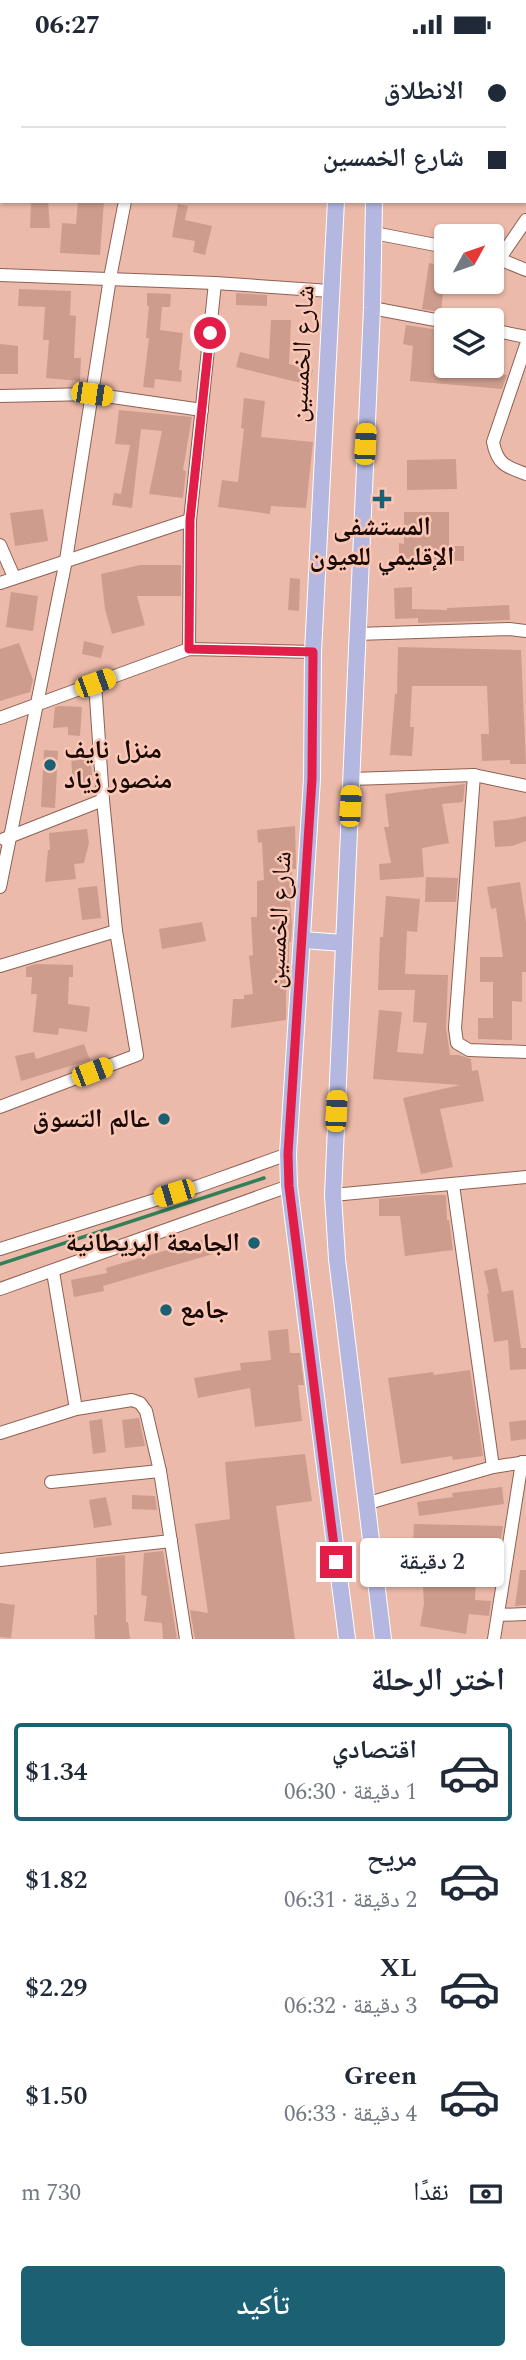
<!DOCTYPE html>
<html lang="ar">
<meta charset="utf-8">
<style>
:root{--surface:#fff;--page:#f6f6f7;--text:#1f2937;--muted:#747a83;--line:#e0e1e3;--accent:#1c6173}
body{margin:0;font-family:Spectral,"Noto Naskh Arabic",serif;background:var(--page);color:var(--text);direction:rtl;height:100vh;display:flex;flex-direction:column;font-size:26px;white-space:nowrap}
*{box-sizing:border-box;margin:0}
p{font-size:23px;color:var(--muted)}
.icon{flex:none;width:38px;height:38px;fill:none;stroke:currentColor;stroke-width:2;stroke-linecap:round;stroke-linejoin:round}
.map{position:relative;height:1590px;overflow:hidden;direction:ltr}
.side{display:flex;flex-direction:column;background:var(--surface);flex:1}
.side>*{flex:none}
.guide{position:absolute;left:0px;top:0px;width:527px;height:154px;box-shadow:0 2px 5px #0004;direction:rtl;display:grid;align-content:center;height:154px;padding:0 21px;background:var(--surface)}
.needle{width:46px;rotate:50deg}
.controls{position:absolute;left:434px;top:175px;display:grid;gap:14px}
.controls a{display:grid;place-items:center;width:70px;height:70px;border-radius:7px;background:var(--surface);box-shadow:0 2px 5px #0004;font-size:35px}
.end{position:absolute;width:32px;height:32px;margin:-16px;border:9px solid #e11d48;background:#fff;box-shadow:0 0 0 4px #fff}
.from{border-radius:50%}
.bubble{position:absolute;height:49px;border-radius:7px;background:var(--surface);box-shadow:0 2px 5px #0004;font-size:23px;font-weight:600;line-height:49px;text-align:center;direction:rtl}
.car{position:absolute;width:21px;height:42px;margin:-21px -10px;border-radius:9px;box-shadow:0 0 5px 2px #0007;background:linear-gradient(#f5c518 24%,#345 0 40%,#f5c518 0 76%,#345 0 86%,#f5c518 0)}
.guide b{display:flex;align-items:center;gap:24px;height:66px;font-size:26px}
.guide b+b{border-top:2px solid var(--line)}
.guide i{width:18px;height:18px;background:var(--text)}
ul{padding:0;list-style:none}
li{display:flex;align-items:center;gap:21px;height:98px;margin:0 14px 10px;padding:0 7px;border:4px solid transparent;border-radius:7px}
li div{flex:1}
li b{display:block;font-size:26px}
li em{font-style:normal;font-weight:600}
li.selected{border-color:var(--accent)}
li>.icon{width:63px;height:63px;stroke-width:1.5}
h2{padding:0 21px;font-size:32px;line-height:84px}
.pay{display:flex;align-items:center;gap:18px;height:77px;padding:0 21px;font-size:26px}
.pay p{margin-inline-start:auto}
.button{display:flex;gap:14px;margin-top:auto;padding:14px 21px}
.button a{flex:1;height:80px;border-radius:7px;background:var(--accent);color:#fff;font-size:28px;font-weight:600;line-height:80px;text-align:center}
.status{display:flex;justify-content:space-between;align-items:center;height:49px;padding:0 35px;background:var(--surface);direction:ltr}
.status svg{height:19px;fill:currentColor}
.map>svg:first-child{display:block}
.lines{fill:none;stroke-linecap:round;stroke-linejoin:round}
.stream{stroke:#328059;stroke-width:3.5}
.building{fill:#cd9c8d}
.minor-casing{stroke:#8e6153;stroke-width:14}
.major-casing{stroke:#fff;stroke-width:18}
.minor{stroke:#fff;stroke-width:12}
.major{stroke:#b4b8e0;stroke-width:16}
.route{stroke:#e11d48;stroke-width:9}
.poi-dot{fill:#1c6173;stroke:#fac7b6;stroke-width:2.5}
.labels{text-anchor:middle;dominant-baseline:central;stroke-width:5;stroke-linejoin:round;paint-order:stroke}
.street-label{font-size:26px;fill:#1a0a05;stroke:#fac7b6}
.poi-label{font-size:26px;font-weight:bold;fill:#1a0a05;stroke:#fac7b6;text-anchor:start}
</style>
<div class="status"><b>06:27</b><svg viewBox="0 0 49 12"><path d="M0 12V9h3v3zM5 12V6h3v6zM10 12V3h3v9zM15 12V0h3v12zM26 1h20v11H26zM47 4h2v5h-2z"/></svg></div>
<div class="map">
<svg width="526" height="1590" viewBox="0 0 526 1590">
<rect width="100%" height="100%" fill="#ecbaaa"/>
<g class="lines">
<!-- stream -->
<path class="stream" d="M0,1215L264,1129"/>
</g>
<!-- building -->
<g class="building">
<path d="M31,152H48L50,179H30Z"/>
<path d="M78,152H104L100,206L60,204L62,174L76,175Z"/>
<path d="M178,155L188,157L185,171L212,177L205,206L193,203L195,192L172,188Z"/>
<path d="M429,214L446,217L441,263L422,260Z"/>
<path d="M19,240L71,242L70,266L76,267L74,309H81L80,332L46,329L49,291H43L45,258L18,257Z"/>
<path d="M147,244L171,245L170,258H162L160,281L183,284L179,321H182L181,333L155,330L154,339L143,338L149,289H146L149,257H147Z"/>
<path d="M236,244L267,246V257L236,256Z"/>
<path d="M271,271H291L289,315L313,321L309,336L236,318L240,303L269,310Z"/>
<path d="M406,276L446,282V317H474L473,321L507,326L502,340L410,332L413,297L403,295Z"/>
<path d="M0,295L18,297V325H0Z"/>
<path d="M244,349L265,352L261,388L313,393L306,459L271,457L270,465L218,458L222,431L238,433L244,380L241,379Z"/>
<path d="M119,361L192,368L183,421L186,422L183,449L149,445L162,382L141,380L132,459L112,456L114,444L121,445L130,396L115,395Z"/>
<path d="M456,410L457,440L407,441V411Z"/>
<path d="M43,460L48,492L15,497L10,464Z"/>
<path d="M404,463H449V497H464V512L399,509V494L404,495Z"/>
<path d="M140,516H181V547H137L145,576L112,585L105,560L101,525Z"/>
<path d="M290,529L300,530L299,562L288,561Z"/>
<path d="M412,538V560L447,561V559L509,556L510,571L418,574V569L395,570L394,539Z"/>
<path d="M11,543L38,547L33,582L6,578Z"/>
<path d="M84,592L104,597L101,609L82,605Z"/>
<path d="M19,594L33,631L30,643L0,652V600Z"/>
<path d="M398,598L521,601L526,715H510V711L482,712L481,685H489L487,637H412L410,678H414L412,707L390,706L395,645H397Z"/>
<path d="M60,657L82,658L80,687L68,686V678L53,679L55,658Z"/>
<path d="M44,701L58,702L55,759L41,758Z"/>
<path d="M90,705L93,734L73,736L71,707Z"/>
<path d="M465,735L463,753L442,755L449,794L422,799L424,828L380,831L379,815L391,814L384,778H389L385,745Z"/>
<path d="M526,767V792L512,797L495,798L493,772L514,770Z"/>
<path d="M295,777L296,814V820H292V849H290L292,876L291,893H289V932H286V971L231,979L233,950H244V946L253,945L249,907L253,906L251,868H257V832L264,831L262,793L258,794L257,781Z"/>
<path d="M87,780L89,794L84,814L74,815L76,830L45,833L48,801H50L49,784Z"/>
<path d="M426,828L458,829L456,853H425Z"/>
<path d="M520,833L526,873V923H522V953L512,952V991L478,990V969H493V933H480V908H503L496,859L491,860L487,838Z"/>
<path d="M97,837L101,869L82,871L78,839Z"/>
<path d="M386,847L420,850L417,883L407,882L405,925L448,926L446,979L450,1006H459L471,1010L472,1022L478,1021L484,1052L440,1060L453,1118L421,1125L403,1049L460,1036L373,1030L379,961L402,963L397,1003L423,1005L427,974L413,973L415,941H378L380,888H383Z"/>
<path d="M202,873L206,892L162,900L159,880Z"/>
<path d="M36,915L73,916V928H69L68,955L90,958L87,983L59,979L58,986L33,983L37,945H31L32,928H26V918Z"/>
<path d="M84,995L90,1011L21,1032L15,1007L34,1003L36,1010Z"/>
<path d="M424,1146H446L447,1171H449L453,1201L405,1207L400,1167H379V1150Z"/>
<path d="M208,1189L213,1205L103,1237L104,1242L74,1248L71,1231L107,1224L106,1219Z"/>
<path d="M497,1219L502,1243L513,1241L521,1299H526V1320L510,1321L508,1291L494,1293L487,1245L489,1244L484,1222Z"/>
<path d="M288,1280L290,1304H300L304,1336H298L302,1372L255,1378L250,1339L198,1349L194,1329L241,1321L240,1314L271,1311L268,1282Z"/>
<path d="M470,1321L483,1407L453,1411L452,1407L401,1415L388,1329L433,1323L434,1326Z"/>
<path d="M139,1369L145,1397L125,1399L122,1371Z"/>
<path d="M102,1370L106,1403L93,1405L89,1372Z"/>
<path d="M526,1371V1390L511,1392L509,1373Z"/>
<path d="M305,1405L312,1452L276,1457L295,1590H195L190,1561L208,1564L195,1475L230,1470L225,1413Z"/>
<path d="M502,1438L504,1455L419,1467L417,1453L453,1448L452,1444Z"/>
<path d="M132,1446L155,1447L157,1461L132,1460Z"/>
<path d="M106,1448L112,1476L94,1479L89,1451Z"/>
<path d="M414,1475L503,1477L499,1502L477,1501L475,1551L491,1552L489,1567L469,1565L466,1585L420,1577L424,1555L423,1538H411Z"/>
<path d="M163,1502L177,1590H163L162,1574L144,1572L147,1547L141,1546L144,1504Z"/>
<path d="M125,1506L126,1573H128L130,1590H95L94,1566H97L96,1509Z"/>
<path d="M520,1521H526V1556L515,1557Z"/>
<path d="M0,1554L15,1556L11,1589L0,1588Z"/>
</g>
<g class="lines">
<defs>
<g id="minor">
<path d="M43,2V0"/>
<path d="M152,2L153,0"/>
<path d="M0,103L2,104"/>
<path d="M374,184L446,198"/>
<path d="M492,207L526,221"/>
<path d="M500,209L526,171"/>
<path d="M0,226L215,234L330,242"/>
<path d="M372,259L446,273"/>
<path d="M492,281L526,288"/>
<path d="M526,296L493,393C497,415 506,418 526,425"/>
<path d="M0,347L92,345L202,361"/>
<path d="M0,496L14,528"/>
<path d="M0,534L190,471"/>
<path d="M357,585L509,580L526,582"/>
<path d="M189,600L190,471L215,234"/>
<path d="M0,669L189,600L313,603"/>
<path d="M474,726L455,979L457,994L469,1001L526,1003"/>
<path d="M351,730L474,726L526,737"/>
<path d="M4,790L103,751"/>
<path d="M0,838L66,511L110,229L125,152"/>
<path d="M0,917L116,882"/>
<path d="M0,1058L137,1006L116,882L103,751L95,634"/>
<path d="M453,1136L493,1418"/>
<path d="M333,1146L526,1128"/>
<path d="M0,1200L199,1137L288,1105"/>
<path d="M53,1223L76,1360"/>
<path d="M0,1240L289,1137"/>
<path d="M0,1384L76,1360L132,1351L140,1354L146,1362L160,1422L186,1590"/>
<path d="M51,1433L160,1422"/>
<path d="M365,1455L493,1418L526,1413"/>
<path d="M0,1511L171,1492"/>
<path d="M498,1566L526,1565"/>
<path d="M494,1590L522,1413"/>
</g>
<g id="major">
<path d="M345,2V0"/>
<path d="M377,2V0"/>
<path d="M336,152L313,603L312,730L288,1105L289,1137L347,1590"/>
<path d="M374,152L372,259L333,1146L337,1210L383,1590"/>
<path d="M303,891L344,894"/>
</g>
</defs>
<!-- minor casing -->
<use href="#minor" class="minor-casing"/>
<!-- major casing -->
<use href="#major" class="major-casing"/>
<!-- minor -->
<use href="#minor" class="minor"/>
<!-- major -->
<use href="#major" class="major"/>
</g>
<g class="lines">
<!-- route -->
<path class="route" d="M210,284L190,471L189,600L313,603L312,730L288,1105L289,1137L336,1513"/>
</g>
<!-- markers -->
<g class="poi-dot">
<path d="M378.5 439.5h7v7h7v7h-7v7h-7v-7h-7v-7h7z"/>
<circle cx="50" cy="716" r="7"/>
<circle cx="164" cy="1070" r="7"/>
<circle cx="254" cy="1194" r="7"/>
<circle cx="166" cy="1261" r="7"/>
</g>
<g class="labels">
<!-- street labels -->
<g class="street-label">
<text transform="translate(302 305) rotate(-87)">شارع الخمسين</text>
<text transform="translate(279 871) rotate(-87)">شارع الخمسين</text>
</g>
<!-- poi labels -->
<g class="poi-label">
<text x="382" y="478" text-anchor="middle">المستشفى<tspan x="382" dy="30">الإقليمي للعيون</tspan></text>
<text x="64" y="701">منزل نايف<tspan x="64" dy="30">منصور زياد</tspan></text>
<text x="150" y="1070" text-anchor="end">عالم التسوق</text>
<text x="240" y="1194" text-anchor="end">الجامعة البريطانية</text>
<text x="180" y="1261">جامع</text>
</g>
</g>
</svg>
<div class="controls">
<a><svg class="needle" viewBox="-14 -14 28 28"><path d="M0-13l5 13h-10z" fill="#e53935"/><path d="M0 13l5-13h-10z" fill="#747a83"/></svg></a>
<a><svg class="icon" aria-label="layers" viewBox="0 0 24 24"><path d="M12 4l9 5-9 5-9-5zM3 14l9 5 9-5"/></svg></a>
</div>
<i class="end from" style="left:210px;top:284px"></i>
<i class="end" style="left:336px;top:1513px"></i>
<div class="bubble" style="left:360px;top:1489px;width:144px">2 دقيقة</div>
<i class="car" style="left:92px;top:345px;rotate:98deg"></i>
<i class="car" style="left:365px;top:395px;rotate:3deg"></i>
<i class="car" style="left:95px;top:634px;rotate:70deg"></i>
<i class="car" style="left:350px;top:757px;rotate:3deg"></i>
<i class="car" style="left:92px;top:1023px;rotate:69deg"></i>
<i class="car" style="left:336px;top:1062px;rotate:3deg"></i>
<i class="car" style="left:174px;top:1144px;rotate:253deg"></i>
<div class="guide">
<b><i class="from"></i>الانطلاق</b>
<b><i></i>شارع الخمسين</b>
</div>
</div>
<section class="side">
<h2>اختر الرحلة</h2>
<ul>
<li class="selected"><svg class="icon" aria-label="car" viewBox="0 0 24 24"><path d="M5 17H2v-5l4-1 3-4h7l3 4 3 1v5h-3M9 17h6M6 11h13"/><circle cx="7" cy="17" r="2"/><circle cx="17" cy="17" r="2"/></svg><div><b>اقتصادي</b><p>1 دقيقة · 06:30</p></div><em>$1.34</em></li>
<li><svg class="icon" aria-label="car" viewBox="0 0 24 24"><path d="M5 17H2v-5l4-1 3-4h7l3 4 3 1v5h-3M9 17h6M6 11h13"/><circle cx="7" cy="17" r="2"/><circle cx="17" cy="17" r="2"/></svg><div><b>مريح</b><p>2 دقيقة · 06:31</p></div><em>$1.82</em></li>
<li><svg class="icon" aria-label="car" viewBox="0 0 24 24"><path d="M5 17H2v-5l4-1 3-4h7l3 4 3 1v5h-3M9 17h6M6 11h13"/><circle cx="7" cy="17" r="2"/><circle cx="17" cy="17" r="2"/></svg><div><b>XL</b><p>3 دقيقة · 06:32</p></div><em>$2.29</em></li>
<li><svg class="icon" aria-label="car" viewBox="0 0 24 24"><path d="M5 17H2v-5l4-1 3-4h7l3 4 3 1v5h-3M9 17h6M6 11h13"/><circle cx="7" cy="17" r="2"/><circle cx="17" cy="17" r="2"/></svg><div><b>Green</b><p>4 دقيقة · 06:33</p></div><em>$1.50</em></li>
</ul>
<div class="pay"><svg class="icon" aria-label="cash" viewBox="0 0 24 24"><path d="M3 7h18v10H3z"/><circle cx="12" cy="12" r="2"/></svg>نقدًا<p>730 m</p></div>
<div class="button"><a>تأكيد</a></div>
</section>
